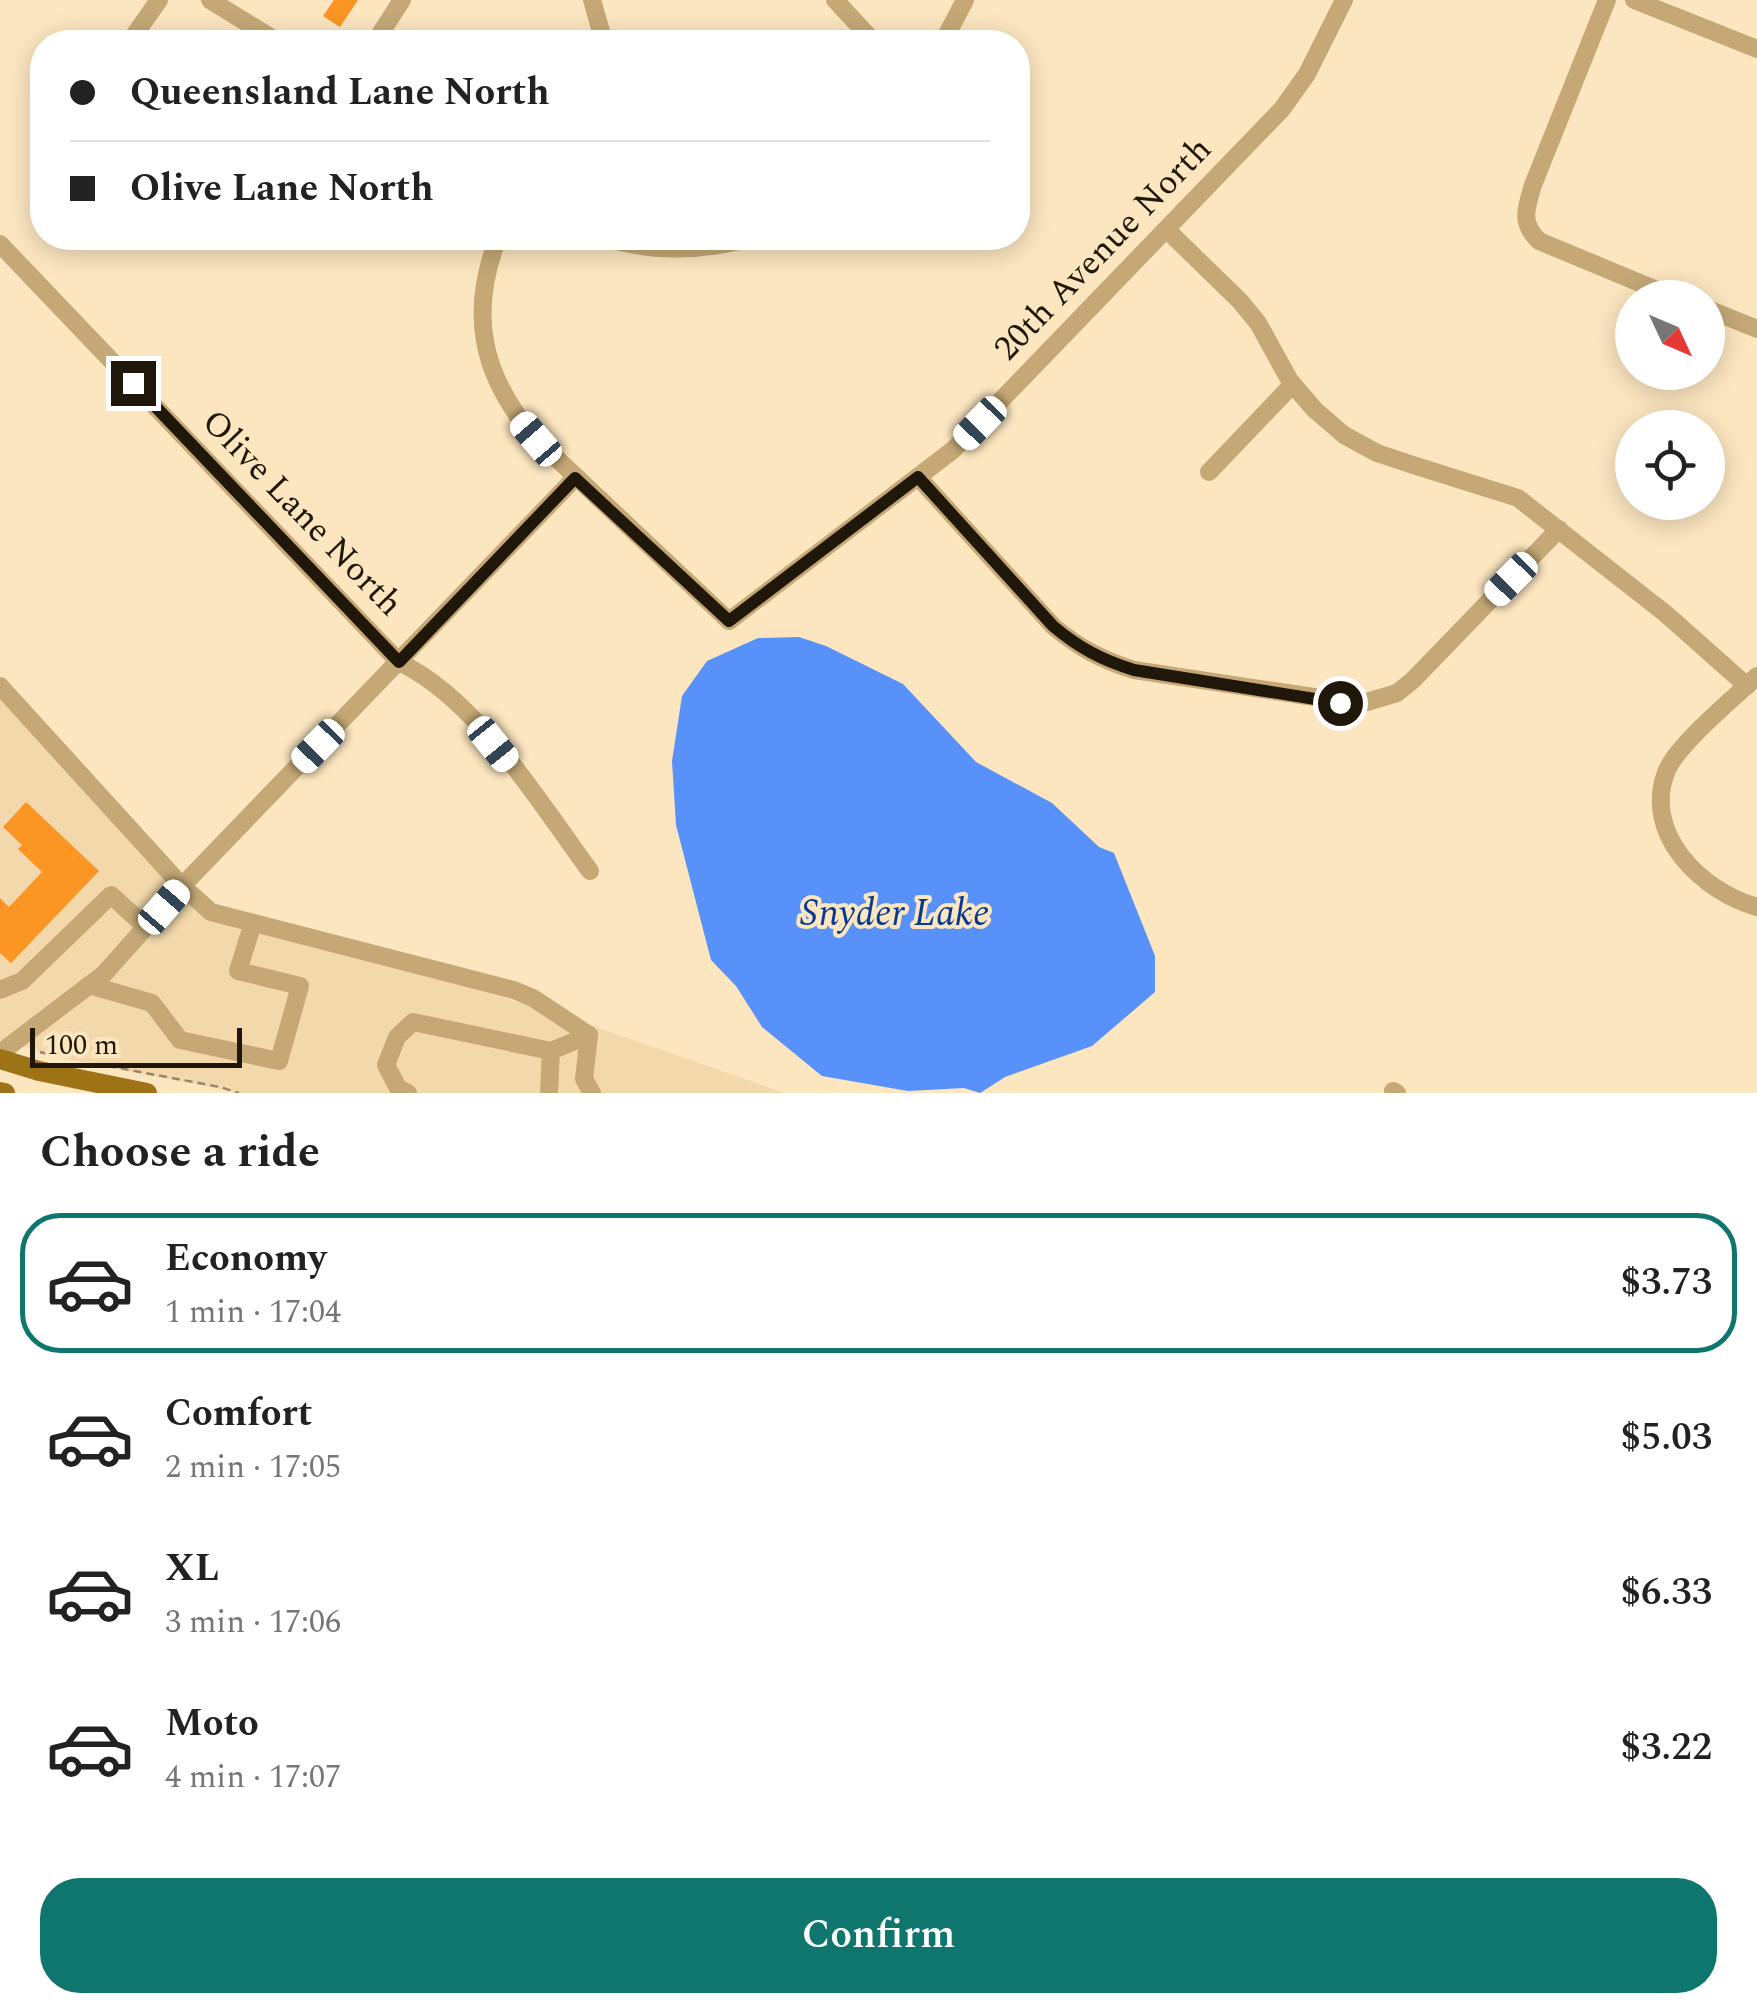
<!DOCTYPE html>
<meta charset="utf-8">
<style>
:root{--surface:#fff;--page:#f6f6f6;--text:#222;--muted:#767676;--line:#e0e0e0;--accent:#0f766e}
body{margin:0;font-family:Spectral,serif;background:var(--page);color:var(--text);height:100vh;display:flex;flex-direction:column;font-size:38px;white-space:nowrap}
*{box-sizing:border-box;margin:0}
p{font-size:32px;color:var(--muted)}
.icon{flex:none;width:55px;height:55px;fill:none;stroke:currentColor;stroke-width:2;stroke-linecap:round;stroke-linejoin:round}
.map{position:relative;height:1093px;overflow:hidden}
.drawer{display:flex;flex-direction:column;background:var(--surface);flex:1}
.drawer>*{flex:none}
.guide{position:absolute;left:30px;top:30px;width:1000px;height:220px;border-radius:40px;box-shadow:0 5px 25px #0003;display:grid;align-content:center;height:220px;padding:0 40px;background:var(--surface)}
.needle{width:65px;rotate:134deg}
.fabs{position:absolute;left:1615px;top:280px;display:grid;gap:20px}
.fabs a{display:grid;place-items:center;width:110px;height:110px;border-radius:50%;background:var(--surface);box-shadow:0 5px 25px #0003;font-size:50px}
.scale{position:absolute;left:30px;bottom:25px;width:212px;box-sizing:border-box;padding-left:10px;border:5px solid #1f1709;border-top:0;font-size:28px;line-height:35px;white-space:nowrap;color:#1f1709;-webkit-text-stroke:8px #fce6c0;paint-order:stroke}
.end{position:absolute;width:45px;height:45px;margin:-22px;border:12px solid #1f1709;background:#fff;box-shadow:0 0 0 5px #fff}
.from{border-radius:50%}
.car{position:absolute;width:30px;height:60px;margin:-30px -15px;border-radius:12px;box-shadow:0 0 8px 2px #0007;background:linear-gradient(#fff 24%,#345 0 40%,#fff 0 76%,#345 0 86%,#fff 0)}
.guide b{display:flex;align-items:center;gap:35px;height:95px;font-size:38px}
.guide b+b{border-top:2px solid var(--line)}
.guide i{width:25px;height:25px;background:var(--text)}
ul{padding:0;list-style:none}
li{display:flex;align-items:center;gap:30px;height:140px;margin:0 20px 15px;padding:0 20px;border:5px solid transparent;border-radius:40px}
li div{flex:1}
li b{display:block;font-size:38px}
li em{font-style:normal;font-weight:600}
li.on{border-color:var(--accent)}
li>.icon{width:90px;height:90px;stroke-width:1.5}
h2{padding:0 40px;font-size:45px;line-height:120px}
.button{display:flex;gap:20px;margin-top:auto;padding:20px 40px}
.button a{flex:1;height:115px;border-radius:40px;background:var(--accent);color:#fff;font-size:40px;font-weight:600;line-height:115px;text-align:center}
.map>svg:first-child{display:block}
.built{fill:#f2d8ab}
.water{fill:#5791f9}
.building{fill:#fb9524}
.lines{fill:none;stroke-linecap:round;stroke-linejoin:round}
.path{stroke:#97876c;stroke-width:2.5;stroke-dasharray:8 5;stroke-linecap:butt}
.minor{stroke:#c5a876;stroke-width:18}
.major{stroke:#9d7316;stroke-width:20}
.route{stroke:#1f1709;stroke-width:12}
.labels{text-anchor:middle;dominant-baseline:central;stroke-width:8;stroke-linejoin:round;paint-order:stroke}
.street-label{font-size:35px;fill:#1f1709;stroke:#fce6c0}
.water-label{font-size:38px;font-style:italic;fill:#053994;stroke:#fce6c0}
</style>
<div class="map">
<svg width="1757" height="1093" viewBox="0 0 1757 1093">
<rect width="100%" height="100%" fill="#fce6c0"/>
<!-- built -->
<path class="built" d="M0,685L216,909L570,1018L785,1093H241L67,1059L0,1040Z"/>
<!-- water -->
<path class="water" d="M799,637L826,646L903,684L976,762L1052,803L1099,847L1114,853L1155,956V992L1092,1046L1005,1077L980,1093L964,1088L908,1091L822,1076L762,1027L736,986L711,960L676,825L672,761L682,696L707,661L758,638Z"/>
<!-- building -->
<g class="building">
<path d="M334,0H358L340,27L323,16Z"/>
<path d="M26,802L99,871L11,963L0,953V898L9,907L42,872L18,849L22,845L3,827Z"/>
</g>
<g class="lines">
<!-- path -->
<g class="path">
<path d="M40,1052L56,1056"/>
<path d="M108,1066L220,1087L239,1093"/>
</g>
<!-- minor -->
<g class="minor">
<path d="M210,0L278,42"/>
<path d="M592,0L604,42"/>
<path d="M835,0L874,42"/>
<path d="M1607,0L1533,185C1526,208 1520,223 1539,241L1676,298"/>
<path d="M1634,0L1757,49"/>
<path d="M133,37L159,0"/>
<path d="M375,42L402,0"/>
<path d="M943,42L965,0"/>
<path d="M1167,230L1240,301L1258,323L1290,381L1315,410L1344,435L1377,453L1413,465L1518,498L1666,614L1747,686"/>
<path d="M498,238C468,315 482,377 536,439L729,621L953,450L1282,109L1307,74L1344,0"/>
<path d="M606,238C653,253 704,251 750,238"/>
<path d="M0,244L399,662C478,700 539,802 590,871"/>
<path d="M1708,309L1757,329"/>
<path d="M1209,472L1293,384"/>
<path d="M918,477L1053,626C1079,648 1102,660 1134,670L1360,704L1397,693L1413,680L1559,529"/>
<path d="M1757,676C1734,698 1679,743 1667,770C1641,833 1701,891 1757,907"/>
<path d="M0,686L182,886L211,912L514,990L533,998L589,1035"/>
<path d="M89,985L152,1003L180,1040L279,1061L300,986L238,971L253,923"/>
<path d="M0,990L22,981L111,895L146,927"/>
<path d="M589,1035L584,1079L592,1093"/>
<path d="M0,1053L104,974L182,886L575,478"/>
<path d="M1393,1091L1397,1093"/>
<path d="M408,1093L398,1088L386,1065L397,1037L413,1022L551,1051L589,1035"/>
<path d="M549,1093L551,1051"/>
</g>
<!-- major -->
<g class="major">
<path d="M0,1059L39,1071L147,1093"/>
<path d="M0,1092L5,1093"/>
</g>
</g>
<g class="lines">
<!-- route -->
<path class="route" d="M133,383L399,662L575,478L729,621L918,477L1053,626C1079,648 1102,660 1134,670L1340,703"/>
</g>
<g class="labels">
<!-- street labels -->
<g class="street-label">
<text transform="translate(1103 249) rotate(-46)">20th Avenue North</text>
<text transform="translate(302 513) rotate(46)">Olive Lane North</text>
</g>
<!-- water labels -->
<g class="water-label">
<text x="895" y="914">Snyder Lake</text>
</g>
</g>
</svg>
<div class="fabs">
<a><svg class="needle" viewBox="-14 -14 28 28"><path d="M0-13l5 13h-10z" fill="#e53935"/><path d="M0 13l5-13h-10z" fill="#767676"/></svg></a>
<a><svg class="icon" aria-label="locate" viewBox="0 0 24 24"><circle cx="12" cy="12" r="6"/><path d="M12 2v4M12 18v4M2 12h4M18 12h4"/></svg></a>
</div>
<div class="scale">100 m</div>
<i class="end from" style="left:1340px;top:703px"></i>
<i class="end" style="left:133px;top:383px"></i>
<i class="car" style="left:980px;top:423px;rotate:224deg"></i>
<i class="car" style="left:536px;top:439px;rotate:319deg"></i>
<i class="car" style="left:1511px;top:579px;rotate:224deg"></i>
<i class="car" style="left:493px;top:744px;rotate:141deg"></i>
<i class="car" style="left:318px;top:746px;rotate:224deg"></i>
<i class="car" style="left:164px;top:907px;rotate:41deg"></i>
<div class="guide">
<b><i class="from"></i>Queensland Lane North</b>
<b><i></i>Olive Lane North</b>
</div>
</div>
<section class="drawer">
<h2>Choose a ride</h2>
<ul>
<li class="on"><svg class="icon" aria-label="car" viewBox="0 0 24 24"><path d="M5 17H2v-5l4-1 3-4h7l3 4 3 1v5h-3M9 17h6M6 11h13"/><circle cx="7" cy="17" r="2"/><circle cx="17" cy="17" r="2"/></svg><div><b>Economy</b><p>1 min · 17:04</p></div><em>$3.73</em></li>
<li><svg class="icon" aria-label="car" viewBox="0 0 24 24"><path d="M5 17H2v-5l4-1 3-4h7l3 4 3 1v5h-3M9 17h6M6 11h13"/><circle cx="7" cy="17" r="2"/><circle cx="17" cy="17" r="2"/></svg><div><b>Comfort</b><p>2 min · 17:05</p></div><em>$5.03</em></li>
<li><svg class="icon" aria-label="car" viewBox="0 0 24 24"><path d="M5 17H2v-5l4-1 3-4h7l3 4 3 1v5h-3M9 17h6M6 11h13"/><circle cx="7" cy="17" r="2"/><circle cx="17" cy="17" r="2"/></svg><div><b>XL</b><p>3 min · 17:06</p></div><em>$6.33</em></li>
<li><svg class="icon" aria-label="car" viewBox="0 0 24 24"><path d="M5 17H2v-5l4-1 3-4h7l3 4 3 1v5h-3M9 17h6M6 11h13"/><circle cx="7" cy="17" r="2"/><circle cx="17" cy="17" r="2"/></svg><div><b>Moto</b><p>4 min · 17:07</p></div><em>$3.22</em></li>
</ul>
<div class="button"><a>Confirm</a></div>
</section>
